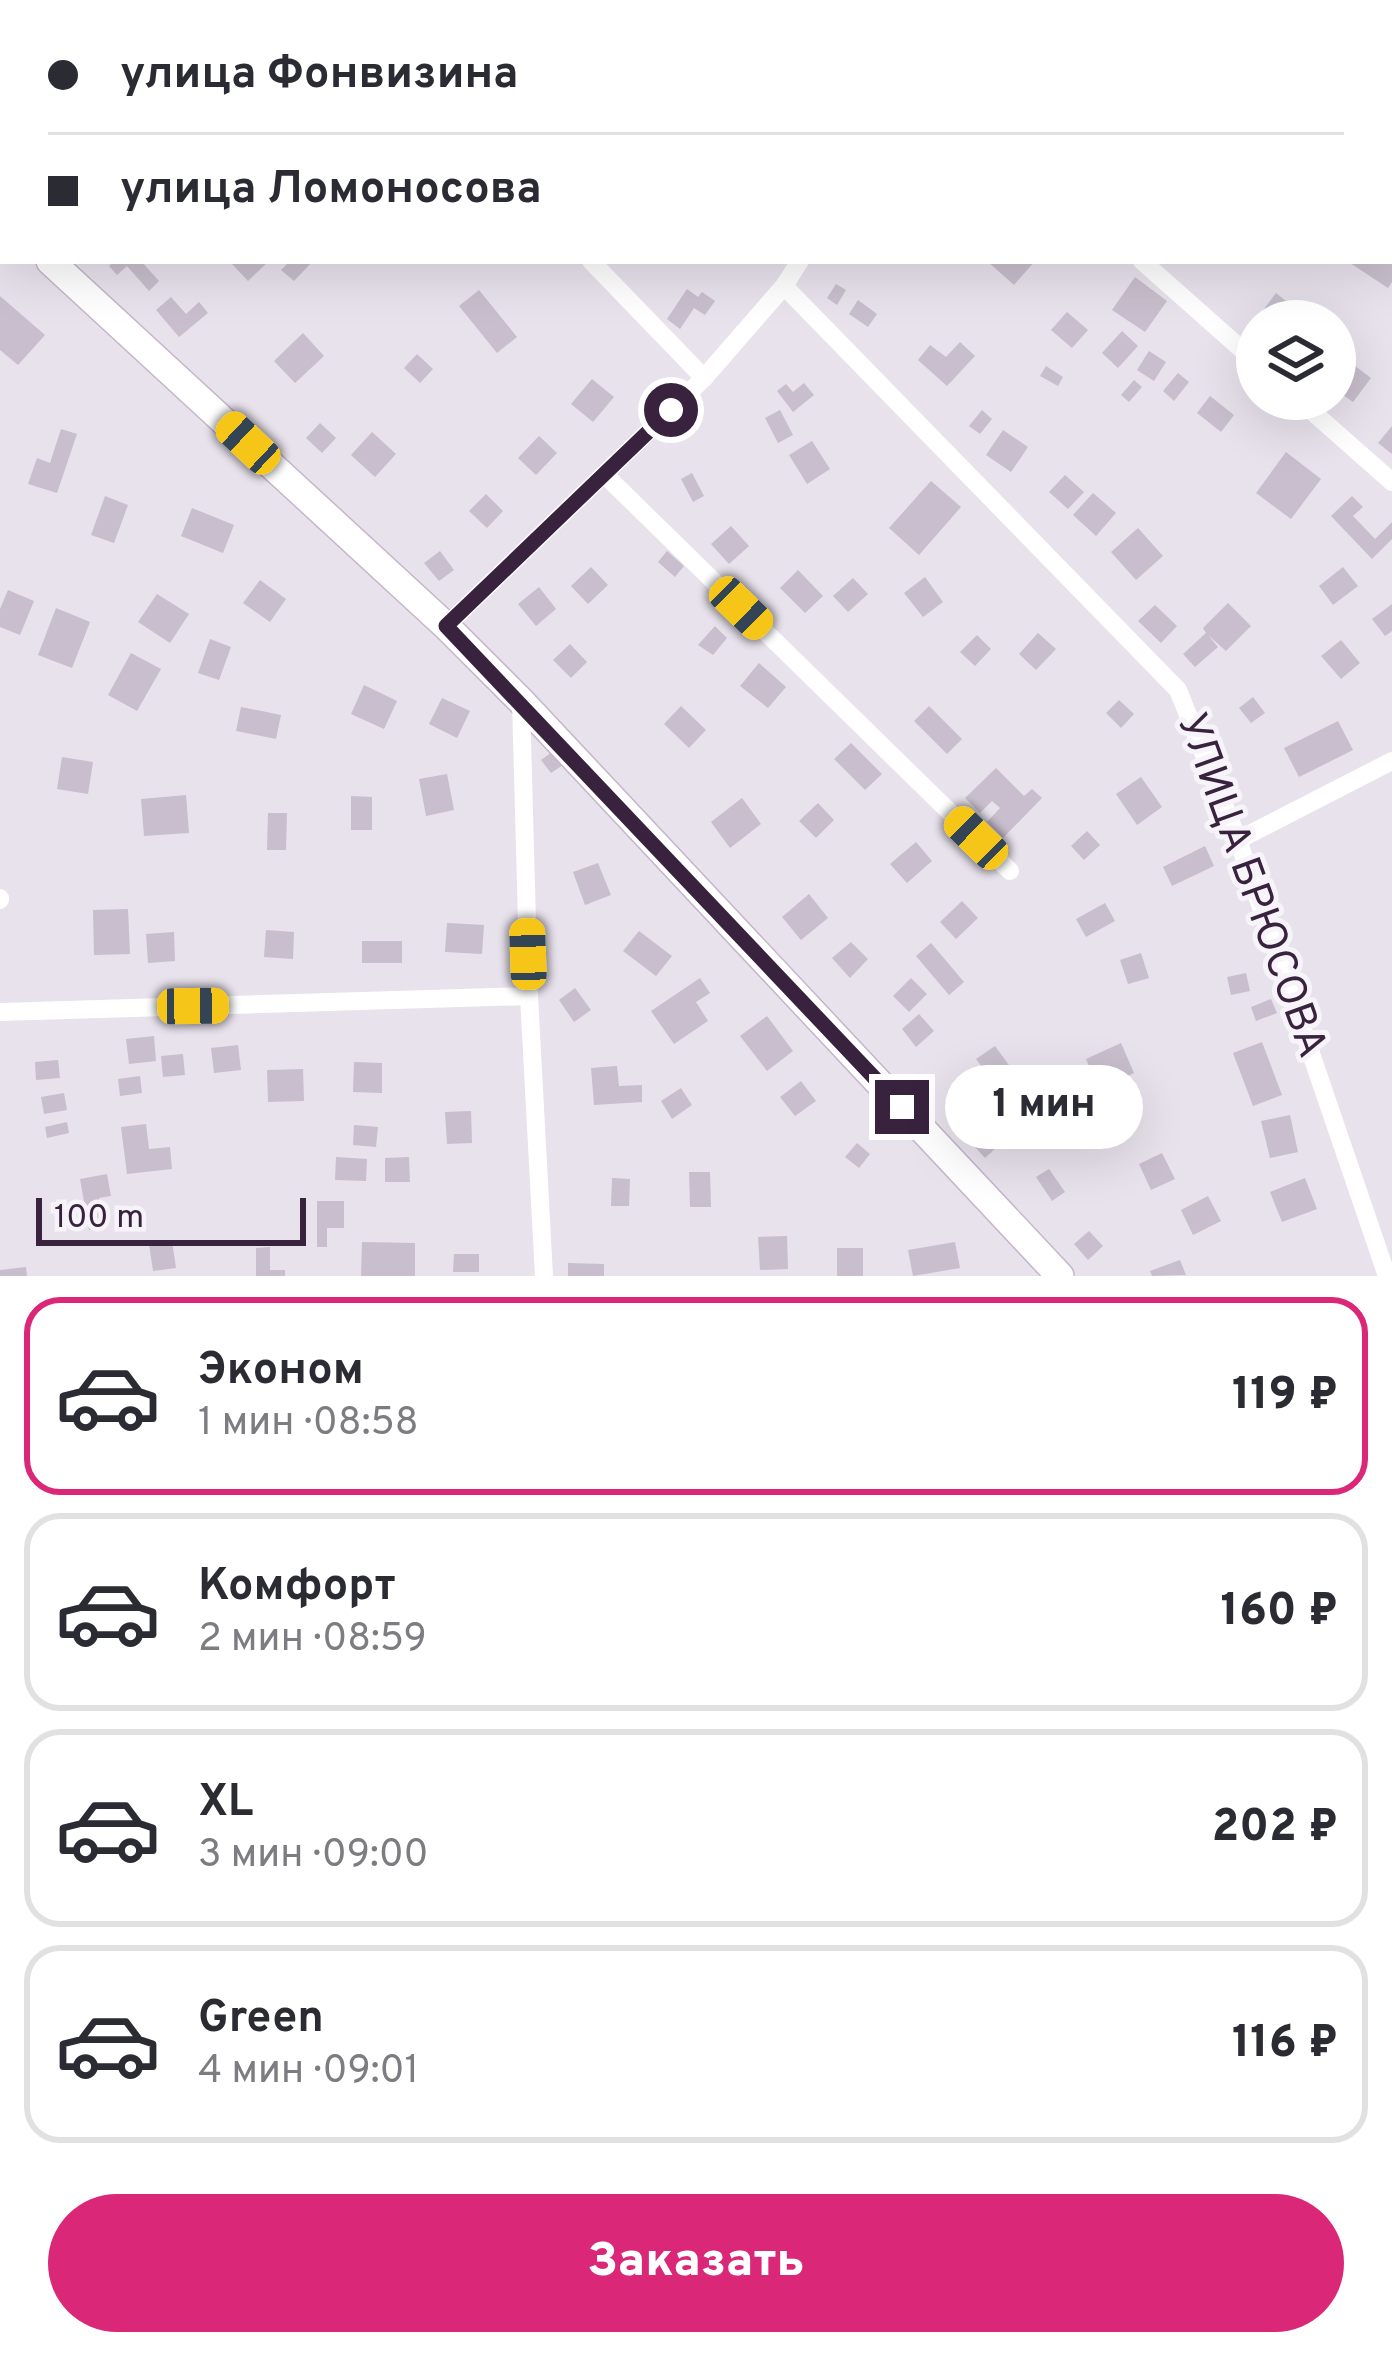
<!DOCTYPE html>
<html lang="ru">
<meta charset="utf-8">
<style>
:root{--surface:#fff;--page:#f2f2f3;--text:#2b2b33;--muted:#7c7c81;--line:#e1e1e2;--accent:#db2777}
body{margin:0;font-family:Overpass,sans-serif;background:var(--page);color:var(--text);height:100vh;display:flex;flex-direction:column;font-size:45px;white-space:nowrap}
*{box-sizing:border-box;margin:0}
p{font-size:39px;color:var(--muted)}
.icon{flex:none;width:66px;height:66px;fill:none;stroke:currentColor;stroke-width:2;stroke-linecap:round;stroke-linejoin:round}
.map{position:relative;height:1276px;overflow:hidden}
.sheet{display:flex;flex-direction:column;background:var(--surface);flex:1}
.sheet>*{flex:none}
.top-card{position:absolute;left:0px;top:0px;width:1392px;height:264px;box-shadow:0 12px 48px #0002;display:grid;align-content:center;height:264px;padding:0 48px;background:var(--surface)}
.tools{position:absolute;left:1236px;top:300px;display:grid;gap:24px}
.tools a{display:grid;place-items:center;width:120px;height:120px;border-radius:50%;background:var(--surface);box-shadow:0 12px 48px #0002;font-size:60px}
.scale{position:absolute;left:36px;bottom:30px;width:270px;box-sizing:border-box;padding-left:12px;border:6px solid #38223e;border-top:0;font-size:33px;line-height:42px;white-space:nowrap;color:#38223e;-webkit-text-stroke:9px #f6f3f9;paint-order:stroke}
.end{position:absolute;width:54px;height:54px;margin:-27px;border:15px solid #38223e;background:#fff;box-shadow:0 0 0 6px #fff}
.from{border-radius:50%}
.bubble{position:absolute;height:84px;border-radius:42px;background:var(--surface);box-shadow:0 12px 48px #0002;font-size:39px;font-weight:800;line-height:84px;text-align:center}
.car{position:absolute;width:36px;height:72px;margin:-36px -18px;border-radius:15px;box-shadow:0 0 9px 3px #0007;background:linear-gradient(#f5c518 24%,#345 0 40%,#f5c518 0 76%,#345 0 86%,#f5c518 0)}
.top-card b{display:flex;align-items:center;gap:42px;height:114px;font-size:45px}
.top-card b+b{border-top:3px solid var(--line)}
.top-card i{width:30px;height:30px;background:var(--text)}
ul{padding:21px 0 0;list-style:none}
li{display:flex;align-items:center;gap:36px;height:198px;margin:0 24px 18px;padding:0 24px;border:6px solid var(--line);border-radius:36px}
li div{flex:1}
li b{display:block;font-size:45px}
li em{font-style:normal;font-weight:800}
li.active{border-color:var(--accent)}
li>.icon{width:108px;height:108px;stroke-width:1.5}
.primary-button{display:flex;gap:24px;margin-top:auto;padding:24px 48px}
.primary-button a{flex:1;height:138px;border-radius:72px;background:var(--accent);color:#fff;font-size:48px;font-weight:800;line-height:138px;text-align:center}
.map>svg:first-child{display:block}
.building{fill:#c8becd}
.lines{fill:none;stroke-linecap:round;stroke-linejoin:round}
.secondary-casing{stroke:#c5b5cc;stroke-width:30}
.lane{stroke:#fff;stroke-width:9}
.street{stroke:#fff;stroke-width:18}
.secondary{stroke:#fff;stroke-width:27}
.route{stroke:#38223e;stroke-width:15}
.labels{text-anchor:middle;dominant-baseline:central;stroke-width:10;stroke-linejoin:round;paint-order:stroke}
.street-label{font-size:42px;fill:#38223e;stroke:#f6f3f9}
</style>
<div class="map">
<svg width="1392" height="1276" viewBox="0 0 1392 1276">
<rect width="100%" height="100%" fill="#e8e2ec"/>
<!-- building -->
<g class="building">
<path d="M114,261H141L159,281L149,291L127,266L117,275L109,266Z"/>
<path d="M236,261H269L248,281L232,264Z"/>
<path d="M290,261H313L294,281L281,270Z"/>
<path d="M987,261H1035L1014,285Z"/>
<path d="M1347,261H1392V282L1388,288Z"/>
<path d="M1135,277L1167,301L1145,332L1112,310Z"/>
<path d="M836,284L846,290L837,305L827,298Z"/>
<path d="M687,289L698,297L702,292L715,301L705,315L694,308L680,329L667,319Z"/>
<path d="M479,290L517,337L497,353L459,306Z"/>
<path d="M1276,293L1311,321H1270L1261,313Z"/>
<path d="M0,296L45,335L18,365L0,350Z"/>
<path d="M171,297L186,314L199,302L208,313L179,337L156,310Z"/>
<path d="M858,300L877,314L868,327L849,314Z"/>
<path d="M1067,312L1088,330L1072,348L1051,330Z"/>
<path d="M1122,331L1138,346L1118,368L1102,353Z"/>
<path d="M303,333L324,356L295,383L274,361Z"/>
<path d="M960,342L975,356L947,386L918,360L930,345L946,357Z"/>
<path d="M1149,351L1166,362L1154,381L1137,370Z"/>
<path d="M417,354L433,369L420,383L404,368Z"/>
<path d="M1350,362L1371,378L1353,402L1335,389V382Z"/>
<path d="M1046,366L1063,377L1058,386L1040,376Z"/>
<path d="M1178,373L1189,382L1174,401L1163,391Z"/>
<path d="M592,379L614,397L593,422L571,404Z"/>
<path d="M1134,380L1142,387L1129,402L1121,395Z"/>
<path d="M804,383L814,395L793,412L777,391L786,384L793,392Z"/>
<path d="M1210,396L1234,415L1221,432L1197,413Z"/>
<path d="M780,410L793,435L778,443L765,418Z"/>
<path d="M982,410L992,419L980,434L969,426Z"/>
<path d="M320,423L336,438L322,453L306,438Z"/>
<path d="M1392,426V454L1378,443Z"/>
<path d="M61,429L77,434L57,493L28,484L37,458L50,463Z"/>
<path d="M1003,430L1028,447L1011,472L986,455Z"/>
<path d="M372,432L396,454L375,477L351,455Z"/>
<path d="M539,436L557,453L536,475L518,458Z"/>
<path d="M812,441L830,469L807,484L789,455Z"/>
<path d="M1286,452L1321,479L1291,519L1256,493Z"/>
<path d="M692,473L704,496L693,502L681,479Z"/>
<path d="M1065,475L1084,492L1068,509L1049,492Z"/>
<path d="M931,481L961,507L919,555L889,528Z"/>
<path d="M1093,493L1116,513L1096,536L1073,515Z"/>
<path d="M486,494L503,511L487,528L469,511Z"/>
<path d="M105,496L128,505L114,543L91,535Z"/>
<path d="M1352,496L1363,507L1353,516L1375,539L1392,522V539L1372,559L1331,516Z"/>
<path d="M192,508L234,525L223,553L181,536Z"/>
<path d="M731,526L749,546L729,564L711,544Z"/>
<path d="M1138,528L1163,556L1136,580L1111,552Z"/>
<path d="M440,551L454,570L439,581L424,563Z"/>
<path d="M667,551L684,566L675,577L658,562Z"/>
<path d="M591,567L608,585L588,604L571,586Z"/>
<path d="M1343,567L1358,586L1333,605L1319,586Z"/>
<path d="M798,570L823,596L805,613L780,588Z"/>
<path d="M925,577L943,602L923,617L904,593Z"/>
<path d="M853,578L868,594L848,612L833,596Z"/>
<path d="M260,580L286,599L270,622L243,603Z"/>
<path d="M539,587L556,609L536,626L518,604Z"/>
<path d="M8,590L34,601L20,635L0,627V609Z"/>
<path d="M157,594L189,614L170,643L138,622Z"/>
<path d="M1228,603L1251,626L1226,651L1208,635L1218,647L1195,667L1183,654L1206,633L1203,628Z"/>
<path d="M1392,604V631L1385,636L1372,619Z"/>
<path d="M1155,605L1177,626L1161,643L1138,621Z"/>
<path d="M56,608L90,622L72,668L38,655Z"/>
<path d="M715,626L727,638L713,655L698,645Z"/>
<path d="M1038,633L1056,649L1036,670L1019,654Z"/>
<path d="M977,635L991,649L975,666L960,652Z"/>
<path d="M210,639L231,647L219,680L198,673Z"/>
<path d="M1341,640L1360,663L1341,679L1321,656Z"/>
<path d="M570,644L587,662L571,678L553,660Z"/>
<path d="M131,653L161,669L137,711L108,695Z"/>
<path d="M759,663L786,687L768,708L740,686Z"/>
<path d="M364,685L397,701L384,729L351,714Z"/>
<path d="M1253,697L1265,713L1251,723L1239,708Z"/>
<path d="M442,698L470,711L457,738L429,724Z"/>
<path d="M1119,700L1134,714L1121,728L1106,713Z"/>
<path d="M681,706L706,730L689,748L664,724Z"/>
<path d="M929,706L962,739L947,754L914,721Z"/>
<path d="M241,707L281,715L276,739L236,731Z"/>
<path d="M1338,721L1353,750L1299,777L1284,748Z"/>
<path d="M851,743L882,774L865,790L834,759Z"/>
<path d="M556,749L566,763L551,773L541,760Z"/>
<path d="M62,757L93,762L88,794L57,789Z"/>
<path d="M996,768L1024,796L1032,789L1042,798L1003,838L987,822L1000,808L992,801L980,813L965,798Z"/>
<path d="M447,774L454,810L426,816L419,779Z"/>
<path d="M1141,777L1162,807L1137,825L1116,794Z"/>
<path d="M186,795L189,833L144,836L141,799Z"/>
<path d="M351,796L372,797V830H351Z"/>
<path d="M742,798L761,824L730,848L711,822Z"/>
<path d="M818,803L834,820L816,838L799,821Z"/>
<path d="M268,813H287L286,850H267Z"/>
<path d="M1087,831L1100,845L1084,860L1071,846Z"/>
<path d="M916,842L932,861L907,883L890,864Z"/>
<path d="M1205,846L1214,866L1172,886L1163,867Z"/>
<path d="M598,863L611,895L585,905L573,872Z"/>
<path d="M809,894L828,918L801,940L782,917Z"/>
<path d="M962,901L978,918L956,939L940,922Z"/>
<path d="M1105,903L1115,921L1086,937L1076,919Z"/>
<path d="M128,909L130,954L94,955L93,910Z"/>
<path d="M447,923L484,925L482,954L445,952Z"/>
<path d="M266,930L294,932L293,959L264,957Z"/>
<path d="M639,931L672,956L656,976L623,951Z"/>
<path d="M174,932L175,961L148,963L146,934Z"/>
<rect x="362" y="941" width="40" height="22"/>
<path d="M851,942L868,959L850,978L832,958Z"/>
<path d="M931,943L964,982L949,995L916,956Z"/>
<path d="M1141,953L1149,978L1128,984L1120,960Z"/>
<path d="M1246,973L1250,991L1231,995L1227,977Z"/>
<path d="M700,978L710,993L696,1002L708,1021L674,1044L651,1011Z"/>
<path d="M911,978L927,994L909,1012L893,996Z"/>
<path d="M575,988L591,1010L574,1022L559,1000Z"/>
<path d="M1271,999L1277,1013L1256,1021L1251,1007Z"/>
<path d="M919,1014L934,1031L916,1047L902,1029Z"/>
<path d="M767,1016L793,1051L767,1071L740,1036Z"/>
<path d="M154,1036L156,1061L129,1064L126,1039Z"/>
<path d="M1262,1042L1282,1095L1253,1106L1233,1053Z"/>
<path d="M1121,1043L1134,1073L1099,1089L1086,1059Z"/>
<path d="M238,1045L241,1070L214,1073L211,1048Z"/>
<path d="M995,1046L1022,1083L1004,1097L976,1059Z"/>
<path d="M183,1054L185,1075L163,1077L161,1056Z"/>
<path d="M58,1060L60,1078L36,1080L35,1062Z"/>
<path d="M354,1062L382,1063V1093L353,1092Z"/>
<path d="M617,1066L619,1086L642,1085V1102L594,1105L591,1068Z"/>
<path d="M303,1069L304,1101L268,1102L267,1070Z"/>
<path d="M140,1076L142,1093L120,1096L118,1079Z"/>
<path d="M801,1081L816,1101L795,1116L780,1097Z"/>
<path d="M681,1088L692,1105L672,1119L661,1101Z"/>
<path d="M64,1093L67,1110L44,1114L41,1097Z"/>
<path d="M471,1111L472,1143L447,1144L445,1112Z"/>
<path d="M991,1115L1010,1135L985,1158L966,1137Z"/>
<path d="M1290,1115L1298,1152L1270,1158L1261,1121Z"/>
<path d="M67,1122L69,1133L47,1138L45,1127Z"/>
<path d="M146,1124L149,1149L170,1147L172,1169L127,1174L121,1127Z"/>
<path d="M354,1125L378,1127L376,1147L353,1145Z"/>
<path d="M857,1143L870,1154L859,1168L845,1157Z"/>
<path d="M1162,1153L1175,1179L1151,1190L1139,1164Z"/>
<path d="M336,1157L367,1159L366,1181L335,1180Z"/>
<path d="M409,1157L410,1182H385V1158Z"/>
<path d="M1049,1169L1065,1192L1052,1201L1036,1177Z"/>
<path d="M689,1172H710L711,1207H690Z"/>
<path d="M107,1174L111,1196L99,1198L105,1227L89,1230L80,1179Z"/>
<path d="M612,1178L630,1179L629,1206H611Z"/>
<path d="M1305,1178L1317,1209L1282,1222L1270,1192Z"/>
<path d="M1208,1196L1221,1221L1193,1235L1181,1210Z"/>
<path d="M317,1201H344V1228H327V1247H317Z"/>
<path d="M1089,1231L1103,1246L1088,1260L1074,1244Z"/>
<path d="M787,1236L788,1269L760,1270L758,1237Z"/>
<path d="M172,1241L176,1268L153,1271L149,1244Z"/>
<path d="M362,1242L415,1243V1276H361Z"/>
<path d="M955,1242L960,1268L913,1276L908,1250Z"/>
<path d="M270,1247V1270H285V1276H256V1248Z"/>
<rect x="837" y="1248" width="26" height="28"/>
<path d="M454,1254H479V1272H453Z"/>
<path d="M1180,1260L1186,1275L1152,1276L1150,1271Z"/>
<path d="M568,1263L604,1264V1276H568Z"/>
<path d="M26,1267L27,1276H0V1270Z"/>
</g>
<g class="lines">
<defs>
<g id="secondary">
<path d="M0,214L3,217"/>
<path d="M50,261L446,626L521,701L1060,1276"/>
</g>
</defs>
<!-- secondary casing -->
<use href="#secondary" class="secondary-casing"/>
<!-- lane -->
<path class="lane" d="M1389,40L1392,36"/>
<!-- street -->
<g class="street">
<path d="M317,0L320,3"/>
<path d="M833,0L837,3"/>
<path d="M938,0L939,3"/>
<path d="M210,3L213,0"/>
<path d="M685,3L687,0"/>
<path d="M965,3L967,0"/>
<path d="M1389,162L1392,163"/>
<path d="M0,192L3,189"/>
<path d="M591,261L704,378"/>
<path d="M1142,261L1257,363"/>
<path d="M784,286L1178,690L1238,840L1387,1276"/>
<path d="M1298,399L1392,482"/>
<path d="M606,476L1010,871"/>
<path d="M446,626L704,378L784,286L800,261"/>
<path d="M521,701L529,996L544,1276"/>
<path d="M1238,840L1392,761"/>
<path d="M0,898V900"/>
<path d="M0,1012L529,996"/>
</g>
<!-- secondary -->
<use href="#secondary" class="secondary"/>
</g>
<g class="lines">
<!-- route -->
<path class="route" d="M671,410L446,626L902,1107"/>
</g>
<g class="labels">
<!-- street labels -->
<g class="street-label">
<text transform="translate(1250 886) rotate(70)">УЛИЦА БРЮСОВА</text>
</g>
</g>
</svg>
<div class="tools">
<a><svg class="icon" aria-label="layers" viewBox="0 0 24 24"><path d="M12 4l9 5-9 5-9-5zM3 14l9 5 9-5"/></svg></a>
</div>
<div class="scale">100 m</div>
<i class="end from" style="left:671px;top:410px"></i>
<i class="end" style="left:902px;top:1107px"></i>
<div class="bubble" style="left:945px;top:1065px;width:198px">1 мин</div>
<i class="car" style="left:248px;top:443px;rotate:313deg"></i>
<i class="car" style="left:741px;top:608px;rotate:134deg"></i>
<i class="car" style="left:976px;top:838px;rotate:314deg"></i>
<i class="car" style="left:528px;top:954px;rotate:358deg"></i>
<i class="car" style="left:193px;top:1006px;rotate:89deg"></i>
<div class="top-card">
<b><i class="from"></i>улица Фонвизина</b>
<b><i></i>улица Ломоносова</b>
</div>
</div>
<section class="sheet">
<ul>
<li class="active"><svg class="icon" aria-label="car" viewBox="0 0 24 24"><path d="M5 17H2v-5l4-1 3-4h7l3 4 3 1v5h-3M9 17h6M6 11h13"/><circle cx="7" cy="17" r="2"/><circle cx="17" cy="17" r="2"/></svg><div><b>Эконом</b><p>1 мин · 08:58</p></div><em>119 ₽</em></li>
<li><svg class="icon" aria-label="car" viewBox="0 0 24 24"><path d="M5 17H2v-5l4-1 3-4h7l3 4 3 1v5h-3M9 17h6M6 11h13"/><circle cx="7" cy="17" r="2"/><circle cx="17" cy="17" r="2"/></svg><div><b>Комфорт</b><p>2 мин · 08:59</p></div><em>160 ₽</em></li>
<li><svg class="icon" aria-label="car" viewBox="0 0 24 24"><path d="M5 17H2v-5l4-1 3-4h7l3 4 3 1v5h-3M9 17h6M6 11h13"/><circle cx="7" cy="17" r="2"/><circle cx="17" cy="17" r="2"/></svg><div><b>XL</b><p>3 мин · 09:00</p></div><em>202 ₽</em></li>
<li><svg class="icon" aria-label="car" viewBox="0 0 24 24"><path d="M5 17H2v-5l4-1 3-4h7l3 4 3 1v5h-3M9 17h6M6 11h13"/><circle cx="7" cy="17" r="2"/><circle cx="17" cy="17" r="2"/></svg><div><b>Green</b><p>4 мин · 09:01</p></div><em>116 ₽</em></li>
</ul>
<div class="primary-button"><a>Заказать</a></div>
</section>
